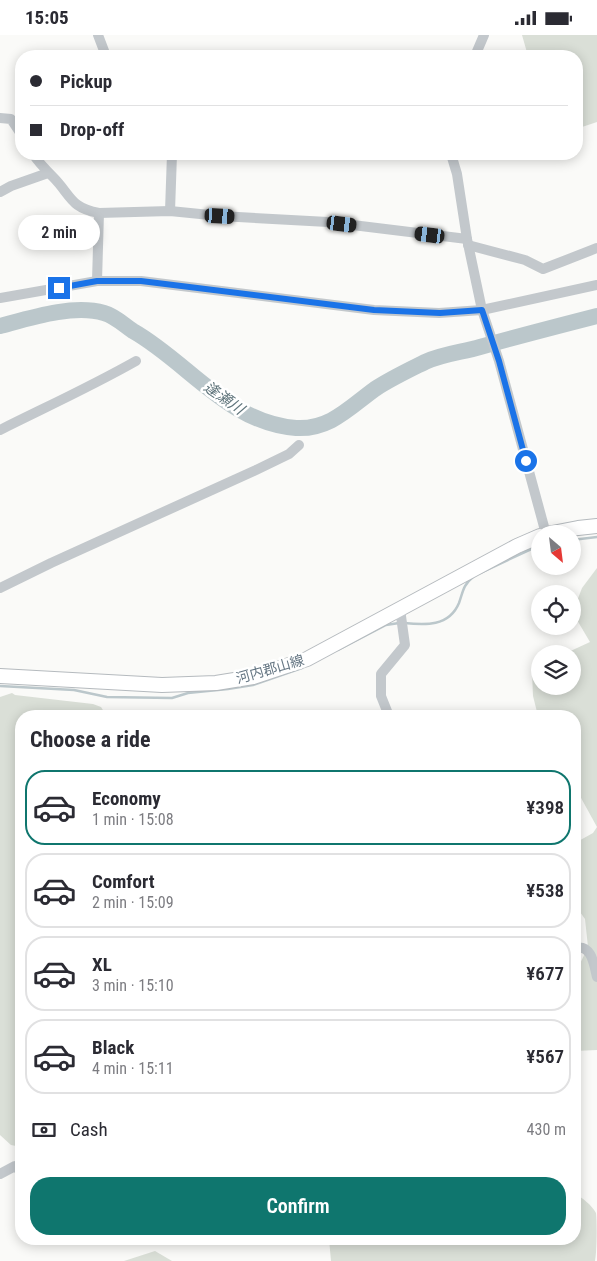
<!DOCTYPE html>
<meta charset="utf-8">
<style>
:root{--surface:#fff;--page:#f2f2f3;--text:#2b2b33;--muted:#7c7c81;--line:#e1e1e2;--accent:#0f766e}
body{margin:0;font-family:"Roboto Condensed","Noto Sans JP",sans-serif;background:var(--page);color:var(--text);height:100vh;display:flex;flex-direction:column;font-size:19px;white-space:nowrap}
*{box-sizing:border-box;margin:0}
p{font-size:16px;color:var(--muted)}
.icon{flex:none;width:28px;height:28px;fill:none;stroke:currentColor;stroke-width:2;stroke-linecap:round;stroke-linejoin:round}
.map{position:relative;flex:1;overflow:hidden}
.sheet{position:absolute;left:15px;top:675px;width:566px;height:535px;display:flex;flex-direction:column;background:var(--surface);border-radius:20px;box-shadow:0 2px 12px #0003}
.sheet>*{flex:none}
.banner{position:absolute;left:15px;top:15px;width:568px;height:110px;border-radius:20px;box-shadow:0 2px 12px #0003;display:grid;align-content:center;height:110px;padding:0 15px;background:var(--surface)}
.needle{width:32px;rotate:152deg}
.buttons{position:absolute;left:531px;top:490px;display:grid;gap:10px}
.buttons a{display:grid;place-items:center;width:50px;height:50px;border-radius:50%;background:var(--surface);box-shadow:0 2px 12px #0003;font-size:25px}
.end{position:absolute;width:22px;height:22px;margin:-11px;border:6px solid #1a73e8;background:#fff;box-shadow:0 0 0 2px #fff}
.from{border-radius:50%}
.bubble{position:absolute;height:35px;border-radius:18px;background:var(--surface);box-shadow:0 2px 12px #0003;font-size:16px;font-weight:600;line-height:35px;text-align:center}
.car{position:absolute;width:15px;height:30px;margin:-15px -8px;border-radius:6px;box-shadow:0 0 4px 1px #0007;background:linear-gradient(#222 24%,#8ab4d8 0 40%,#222 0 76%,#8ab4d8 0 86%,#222 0)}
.banner b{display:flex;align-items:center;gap:18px;height:48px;font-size:19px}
.banner b+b{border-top:1px solid var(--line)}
.banner i{width:12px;height:12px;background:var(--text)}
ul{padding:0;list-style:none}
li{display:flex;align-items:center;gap:15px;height:75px;margin:0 10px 8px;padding:0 5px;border:2px solid var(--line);border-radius:20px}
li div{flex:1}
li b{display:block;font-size:19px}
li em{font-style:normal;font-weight:600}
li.on{border-color:var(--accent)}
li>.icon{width:45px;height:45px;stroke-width:1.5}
h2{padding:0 15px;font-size:22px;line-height:60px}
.pay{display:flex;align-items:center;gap:12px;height:55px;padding:0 15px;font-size:19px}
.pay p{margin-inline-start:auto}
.cta{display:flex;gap:10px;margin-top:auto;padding:10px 15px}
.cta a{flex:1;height:58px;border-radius:20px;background:var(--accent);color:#fff;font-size:20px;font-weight:600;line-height:58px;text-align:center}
.status{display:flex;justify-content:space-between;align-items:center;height:35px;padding:0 25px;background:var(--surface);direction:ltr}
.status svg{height:14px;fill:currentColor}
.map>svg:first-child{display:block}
.green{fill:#dadfd7}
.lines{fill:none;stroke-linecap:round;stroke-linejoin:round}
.stream{stroke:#bbc7cb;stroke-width:2.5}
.river{stroke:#bbc7cb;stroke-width:16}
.major-casing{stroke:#b5babe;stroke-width:16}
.minor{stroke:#c3c8cc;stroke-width:10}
.major{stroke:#fff;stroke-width:14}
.route{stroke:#1a73e8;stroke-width:6}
.labels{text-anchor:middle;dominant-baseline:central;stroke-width:5;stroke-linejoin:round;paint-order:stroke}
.street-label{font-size:14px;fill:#657683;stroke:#fff}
.water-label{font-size:15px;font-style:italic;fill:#60757c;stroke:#fff}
</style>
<div class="status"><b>15:05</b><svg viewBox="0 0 49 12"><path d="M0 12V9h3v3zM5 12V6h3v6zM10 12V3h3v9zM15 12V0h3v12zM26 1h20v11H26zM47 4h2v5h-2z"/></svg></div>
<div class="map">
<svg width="597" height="1226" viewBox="0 0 597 1226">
<rect width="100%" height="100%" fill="#fafaf8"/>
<!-- green -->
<g class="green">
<path d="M522,0H597V87L576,94V21H528Z"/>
<path d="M597,533V792L575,752V681H538L533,661L532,637L540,630V651H572V619H564L590,607L577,585L574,574L582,553Z"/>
<path d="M12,658L15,660L93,669L101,672L106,680L21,681V1112L11,1110L0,1100V662Z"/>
<path d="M597,792V1015L575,1016V939L588,912L585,884L575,870V808L593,798Z"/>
<path d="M575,1158C583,1164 591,1169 596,1178C597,1186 597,1216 595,1226H331L329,1204H575Z"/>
<path d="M155,1216L172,1226H124Z"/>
</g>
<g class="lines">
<!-- stream -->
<g class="stream">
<path d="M572,505L597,502"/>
<path d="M480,538L540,510"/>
<path d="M404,588C425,590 449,592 459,568C463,557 463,550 473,542"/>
<path d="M338,615L386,590L399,588"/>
<path d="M0,651L74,655L107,662L172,663L188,658L228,654L253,650L302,633"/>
</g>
<!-- river -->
<path class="river" d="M0,291C30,283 73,269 104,278C115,281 124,290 133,296C188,327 228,388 296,393C330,395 350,372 375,354C390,344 409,335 425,327C442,319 463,317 480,312C519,301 558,291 597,281"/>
<defs>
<g id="major">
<path d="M547,499L578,493L597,491"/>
<path d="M0,641L162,650L216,648L253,642L307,624L517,511L540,501"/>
</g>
</defs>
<!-- major casing -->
<use href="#major" class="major-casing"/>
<!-- minor -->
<g class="minor">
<path d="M98,0L106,21"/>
<path d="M475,21L484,0"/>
<path d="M0,83L11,84L21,99"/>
<path d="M33,119C39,128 46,135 53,142C71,160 70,173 99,178L170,176L220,181L328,187L467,204"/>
<path d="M451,119L457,139L467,204L482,275L499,326L546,499"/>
<path d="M0,157L11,151L48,138"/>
<path d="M170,176L172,119"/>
<path d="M468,210L525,225L543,234L597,213"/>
<path d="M97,246L99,178"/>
<path d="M0,263L97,246H141L374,275L439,278L482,275L597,250"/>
<path d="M0,395C46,372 92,351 136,326"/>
<path d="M0,553L51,528L256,435L289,419L299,410"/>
<path d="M389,681L381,661V639L405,610L400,574"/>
<path d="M575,913C592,909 594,930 597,942"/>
<path d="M0,1139L15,1131L21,1137"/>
</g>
<!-- major -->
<use href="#major" class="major"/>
</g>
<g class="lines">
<!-- route -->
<path class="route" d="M59,253L97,246H141L374,275L440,278L482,275L499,326L526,426"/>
</g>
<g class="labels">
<!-- street labels -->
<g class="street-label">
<text transform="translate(270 634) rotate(-16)">河内郡山線</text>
</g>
<!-- water labels -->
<g class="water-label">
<text transform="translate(224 363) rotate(35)">逢瀬川</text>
</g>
</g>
</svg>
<div class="buttons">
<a><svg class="needle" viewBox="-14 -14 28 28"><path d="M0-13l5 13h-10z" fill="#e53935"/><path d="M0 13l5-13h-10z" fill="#7c7c81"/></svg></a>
<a><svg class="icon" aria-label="locate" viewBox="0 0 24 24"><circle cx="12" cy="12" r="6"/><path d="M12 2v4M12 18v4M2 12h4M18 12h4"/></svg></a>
<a><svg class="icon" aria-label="layers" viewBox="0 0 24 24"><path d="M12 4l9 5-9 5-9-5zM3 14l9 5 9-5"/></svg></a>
</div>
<i class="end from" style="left:526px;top:426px"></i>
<i class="end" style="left:59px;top:253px"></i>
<div class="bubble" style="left:18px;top:180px;width:82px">2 min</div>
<i class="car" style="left:220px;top:181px;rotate:93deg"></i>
<i class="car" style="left:342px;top:189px;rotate:97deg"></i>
<i class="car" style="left:430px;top:200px;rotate:277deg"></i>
<div class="banner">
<b><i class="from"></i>Pickup</b>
<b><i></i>Drop-off</b>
</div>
<section class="sheet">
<h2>Choose a ride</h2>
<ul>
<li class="on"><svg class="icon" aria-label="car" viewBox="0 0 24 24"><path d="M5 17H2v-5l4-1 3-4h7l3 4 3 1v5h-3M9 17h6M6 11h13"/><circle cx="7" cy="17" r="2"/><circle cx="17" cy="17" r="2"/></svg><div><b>Economy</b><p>1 min · 15:08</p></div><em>¥398</em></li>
<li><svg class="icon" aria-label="car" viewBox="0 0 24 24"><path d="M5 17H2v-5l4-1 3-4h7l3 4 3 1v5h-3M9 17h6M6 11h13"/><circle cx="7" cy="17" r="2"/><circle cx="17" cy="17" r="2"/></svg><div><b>Comfort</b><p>2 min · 15:09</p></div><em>¥538</em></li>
<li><svg class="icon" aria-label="car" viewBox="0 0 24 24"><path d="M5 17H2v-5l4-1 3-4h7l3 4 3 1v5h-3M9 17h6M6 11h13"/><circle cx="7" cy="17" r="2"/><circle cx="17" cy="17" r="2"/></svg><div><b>XL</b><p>3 min · 15:10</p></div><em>¥677</em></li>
<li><svg class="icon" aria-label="car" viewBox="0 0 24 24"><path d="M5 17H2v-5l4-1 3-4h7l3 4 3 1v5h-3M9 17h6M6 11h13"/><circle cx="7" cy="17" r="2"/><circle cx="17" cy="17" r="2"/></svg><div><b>Black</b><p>4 min · 15:11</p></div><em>¥567</em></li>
</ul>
<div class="pay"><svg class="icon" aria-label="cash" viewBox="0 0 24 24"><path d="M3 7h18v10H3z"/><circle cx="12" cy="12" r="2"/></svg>Cash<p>430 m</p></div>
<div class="cta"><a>Confirm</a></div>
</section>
</div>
